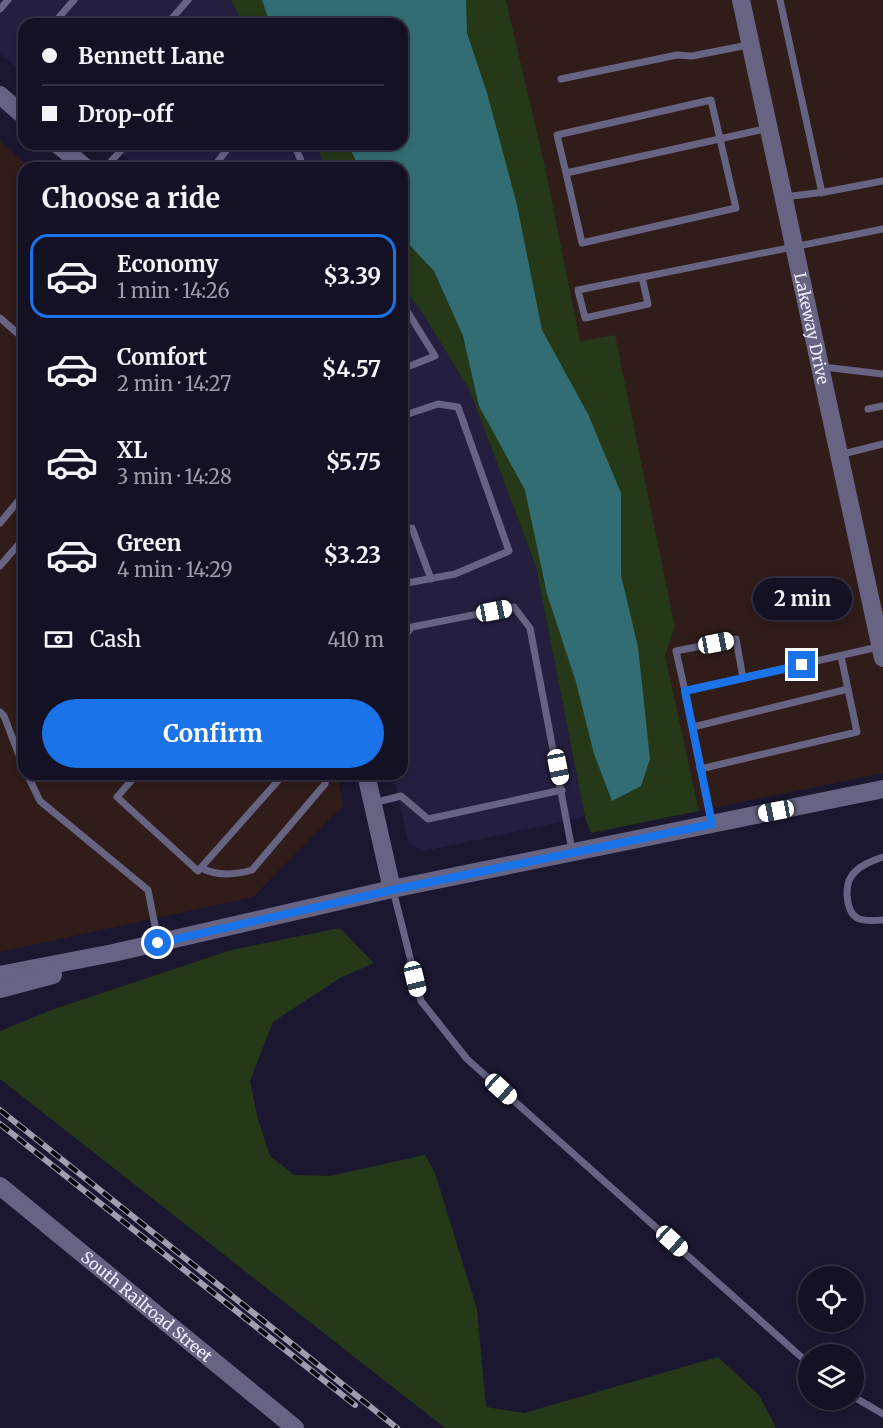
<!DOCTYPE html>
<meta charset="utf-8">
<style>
:root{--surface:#141125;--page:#211f32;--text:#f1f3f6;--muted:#9d9da7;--line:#333142;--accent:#1a73e8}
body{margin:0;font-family:Merriweather,serif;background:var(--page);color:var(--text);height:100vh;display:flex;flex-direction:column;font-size:22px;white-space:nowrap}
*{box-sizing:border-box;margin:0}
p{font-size:20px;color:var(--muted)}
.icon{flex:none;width:33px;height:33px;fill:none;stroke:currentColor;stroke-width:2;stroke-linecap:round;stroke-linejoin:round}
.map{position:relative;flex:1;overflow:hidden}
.panel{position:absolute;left:18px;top:162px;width:390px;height:618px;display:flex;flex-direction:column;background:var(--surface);border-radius:18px;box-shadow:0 3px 9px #0003,0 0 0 2px var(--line)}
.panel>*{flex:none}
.hud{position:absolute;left:18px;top:18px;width:390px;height:132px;border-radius:18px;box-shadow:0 3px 9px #0003,0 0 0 2px var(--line);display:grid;align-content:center;height:132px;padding:0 24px;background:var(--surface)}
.buttons{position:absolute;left:798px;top:1266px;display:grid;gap:12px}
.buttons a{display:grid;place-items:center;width:66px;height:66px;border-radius:50%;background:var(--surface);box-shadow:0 3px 9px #0003,0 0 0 2px var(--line);font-size:30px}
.end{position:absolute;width:27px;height:27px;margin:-14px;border:8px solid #1a73e8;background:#fff;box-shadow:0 0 0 3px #fff}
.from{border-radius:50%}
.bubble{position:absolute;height:42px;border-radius:21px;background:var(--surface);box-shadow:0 3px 9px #0003,0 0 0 2px var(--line);font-size:20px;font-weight:700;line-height:42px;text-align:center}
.car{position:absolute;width:18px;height:36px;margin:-18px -9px;border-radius:8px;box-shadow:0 0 4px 2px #0007;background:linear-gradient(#fff 24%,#345 0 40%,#fff 0 76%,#345 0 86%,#fff 0)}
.hud b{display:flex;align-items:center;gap:21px;height:57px;font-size:22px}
.hud b+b{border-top:2px solid var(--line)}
.hud i{width:15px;height:15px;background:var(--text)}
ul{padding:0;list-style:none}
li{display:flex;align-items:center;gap:18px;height:84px;margin:0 12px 9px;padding:0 12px;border:3px solid transparent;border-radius:18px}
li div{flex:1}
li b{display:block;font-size:22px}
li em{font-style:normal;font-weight:700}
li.current{border-color:var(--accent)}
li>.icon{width:54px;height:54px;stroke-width:1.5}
h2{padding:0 24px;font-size:27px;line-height:72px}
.pay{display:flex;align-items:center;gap:15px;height:66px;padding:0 24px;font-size:22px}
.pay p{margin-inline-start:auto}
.action{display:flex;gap:12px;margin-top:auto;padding:12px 24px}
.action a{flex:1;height:69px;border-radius:36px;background:var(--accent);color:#fff;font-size:24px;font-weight:700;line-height:69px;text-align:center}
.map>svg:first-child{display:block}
.built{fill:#241f3f}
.industrial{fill:#301d1a}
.green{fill:#253818}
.water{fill:#316d72}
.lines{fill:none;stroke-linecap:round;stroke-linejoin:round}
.lane{stroke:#676383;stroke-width:7}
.secondary{stroke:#676383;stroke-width:18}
.rail-casing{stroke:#a09db0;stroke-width:6}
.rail{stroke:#06050f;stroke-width:4;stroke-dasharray:11;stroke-linecap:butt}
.route{stroke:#1a73e8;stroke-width:8}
.labels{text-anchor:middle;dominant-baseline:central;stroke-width:5;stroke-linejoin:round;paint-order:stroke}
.street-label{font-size:16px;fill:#f1effe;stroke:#06050f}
</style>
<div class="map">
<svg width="883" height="1428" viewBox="0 0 883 1428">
<rect width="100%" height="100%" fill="#1b1731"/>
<!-- built -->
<g class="built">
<path d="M0,0H231L243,24H24V73L0,54Z"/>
<path d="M112,144H316L326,168H137Z"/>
<path d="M402,287L420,309L470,391L536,568L585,817L424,851L409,844L393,774H402Z"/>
</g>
<!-- industrial -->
<g class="industrial">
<path d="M506,0H883V773L699,811L665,655L675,627L614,335L580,342L544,162Z"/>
<path d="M0,141L30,168H24V774H337L343,806L253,897L0,952Z"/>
</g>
<!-- green -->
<g class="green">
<path d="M231,0H506L544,162L580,341L615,335L675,627L665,655L699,811L591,833L585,817L536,567L470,391L420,309L402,287V168H326L316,144H402V24H243Z"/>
<path d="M340,928L374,963L340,978L273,1022L250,1081L257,1116L270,1156L294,1175L330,1176L425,1155L435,1173L477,1309L486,1407L524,1413L718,1357L759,1395L776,1428H445L0,1079V1031L54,1009L231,950Z"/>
</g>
<!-- water -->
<path class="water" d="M262,0H466L467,33L487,93L517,205L542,330L588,414L621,493V575L638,647L650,759L641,786L612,801L594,754L576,682L547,594L525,490L479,406L463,336L434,271L402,237V168H359L348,144H402V24H270Z"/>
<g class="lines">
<!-- lane -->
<g class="lane">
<path d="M780,0L822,193"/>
<path d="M0,9L8,0"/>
<path d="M53,24L74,0"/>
<path d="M167,24L188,0"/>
<path d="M561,79L677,55L692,56L748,45"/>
<path d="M294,144L304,168"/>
<path d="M105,168L127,144"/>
<path d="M213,168L231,144"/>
<path d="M566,173L557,135L711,100C719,136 728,172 736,208L582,243L566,173L769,128"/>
<path d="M784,197L825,192L883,181"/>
<path d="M642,277L648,304L585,318L578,290L883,229"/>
<path d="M402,303L435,356L402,369"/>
<path d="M0,318L24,339"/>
<path d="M823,367L883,374"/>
<path d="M868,409L883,406"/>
<path d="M402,416L438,404L458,407L509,551L455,574L402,584"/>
<path d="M839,455L883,444"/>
<path d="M0,523L24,494"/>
<path d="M402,528H412L431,579"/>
<path d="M0,566L24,538"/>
<path d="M402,639L412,627L514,607L530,628L572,850"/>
<path d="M685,691L676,651L736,639L743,678"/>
<path d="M0,712L4,716L24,768"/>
<path d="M693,727L848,689"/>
<path d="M700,769L857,732L841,656"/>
<path d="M27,774L40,801L148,890L158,941"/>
<path d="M137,774L117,797L198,871L284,774"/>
<path d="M373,803L401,796L428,819L562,790"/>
<path d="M712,824L685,691L878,647"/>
<path d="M883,857C872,861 857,866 851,877C848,881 847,890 847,895C849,921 860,922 883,920"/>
<path d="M201,868C217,876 235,875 252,870L325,784L326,774"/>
<path d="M393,890L421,1001L467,1059L808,1363"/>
<path d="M854,1397L883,1414"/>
</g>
<!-- secondary -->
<g class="secondary">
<path id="s1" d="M741,0L883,658"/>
<path d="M0,95L24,116"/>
<path d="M57,144L86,168"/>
<path d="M366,774L392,889"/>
<path d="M0,975L113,953L392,889L883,789"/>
<path d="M0,989L53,975"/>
<path id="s2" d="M0,1186L295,1428"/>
</g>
<defs>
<g id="rail">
<path d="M0,1110L397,1428"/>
<path d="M0,1124L355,1405"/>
</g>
</defs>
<!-- rail casing -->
<use href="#rail" class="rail-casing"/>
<!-- rail -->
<use href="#rail" class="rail"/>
</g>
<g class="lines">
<!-- route -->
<path class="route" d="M158,943L392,890L712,824L685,691L802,665"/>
</g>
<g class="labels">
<!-- street labels -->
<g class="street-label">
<text stroke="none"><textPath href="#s1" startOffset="336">Lakeway Drive</textPath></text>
<text stroke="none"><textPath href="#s2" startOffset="190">South Railroad Street</textPath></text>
</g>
</g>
</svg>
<div class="buttons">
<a><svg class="icon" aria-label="locate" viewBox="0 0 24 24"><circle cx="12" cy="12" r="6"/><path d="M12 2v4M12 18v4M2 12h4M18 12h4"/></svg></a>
<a><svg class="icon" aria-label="layers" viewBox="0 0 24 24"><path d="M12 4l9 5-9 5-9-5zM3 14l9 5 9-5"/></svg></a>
</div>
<i class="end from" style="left:158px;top:943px"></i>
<i class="end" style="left:802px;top:665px"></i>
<div class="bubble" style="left:753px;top:578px;width:99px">2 min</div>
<i class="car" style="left:494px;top:611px;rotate:79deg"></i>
<i class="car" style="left:716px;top:643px;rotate:79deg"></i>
<i class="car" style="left:558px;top:767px;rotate:169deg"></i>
<i class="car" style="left:776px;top:811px;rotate:259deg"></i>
<i class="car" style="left:415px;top:979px;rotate:166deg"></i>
<i class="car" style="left:501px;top:1089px;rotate:132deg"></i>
<i class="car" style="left:672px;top:1241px;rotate:132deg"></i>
<div class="hud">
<b><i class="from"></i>Bennett Lane</b>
<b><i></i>Drop-off</b>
</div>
<section class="panel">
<h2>Choose a ride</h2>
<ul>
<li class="current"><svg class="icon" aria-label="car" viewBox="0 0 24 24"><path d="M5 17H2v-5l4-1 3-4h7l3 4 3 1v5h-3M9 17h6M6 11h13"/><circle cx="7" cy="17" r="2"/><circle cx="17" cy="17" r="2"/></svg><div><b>Economy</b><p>1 min · 14:26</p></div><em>$3.39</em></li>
<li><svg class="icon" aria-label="car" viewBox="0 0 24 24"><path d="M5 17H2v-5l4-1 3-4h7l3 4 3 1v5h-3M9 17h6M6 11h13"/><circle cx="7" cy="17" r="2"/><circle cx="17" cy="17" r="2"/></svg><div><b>Comfort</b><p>2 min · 14:27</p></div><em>$4.57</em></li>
<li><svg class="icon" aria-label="car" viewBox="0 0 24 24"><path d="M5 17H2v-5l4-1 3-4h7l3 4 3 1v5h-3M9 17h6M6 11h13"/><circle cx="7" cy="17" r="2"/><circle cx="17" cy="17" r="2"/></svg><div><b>XL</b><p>3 min · 14:28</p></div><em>$5.75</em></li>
<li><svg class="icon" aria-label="car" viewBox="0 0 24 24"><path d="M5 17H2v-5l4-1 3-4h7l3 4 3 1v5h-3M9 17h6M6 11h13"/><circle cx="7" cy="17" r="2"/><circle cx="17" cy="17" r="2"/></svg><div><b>Green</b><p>4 min · 14:29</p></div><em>$3.23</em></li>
</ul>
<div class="pay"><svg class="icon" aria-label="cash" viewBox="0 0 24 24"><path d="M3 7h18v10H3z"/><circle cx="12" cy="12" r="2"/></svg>Cash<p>410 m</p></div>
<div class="action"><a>Confirm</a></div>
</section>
</div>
